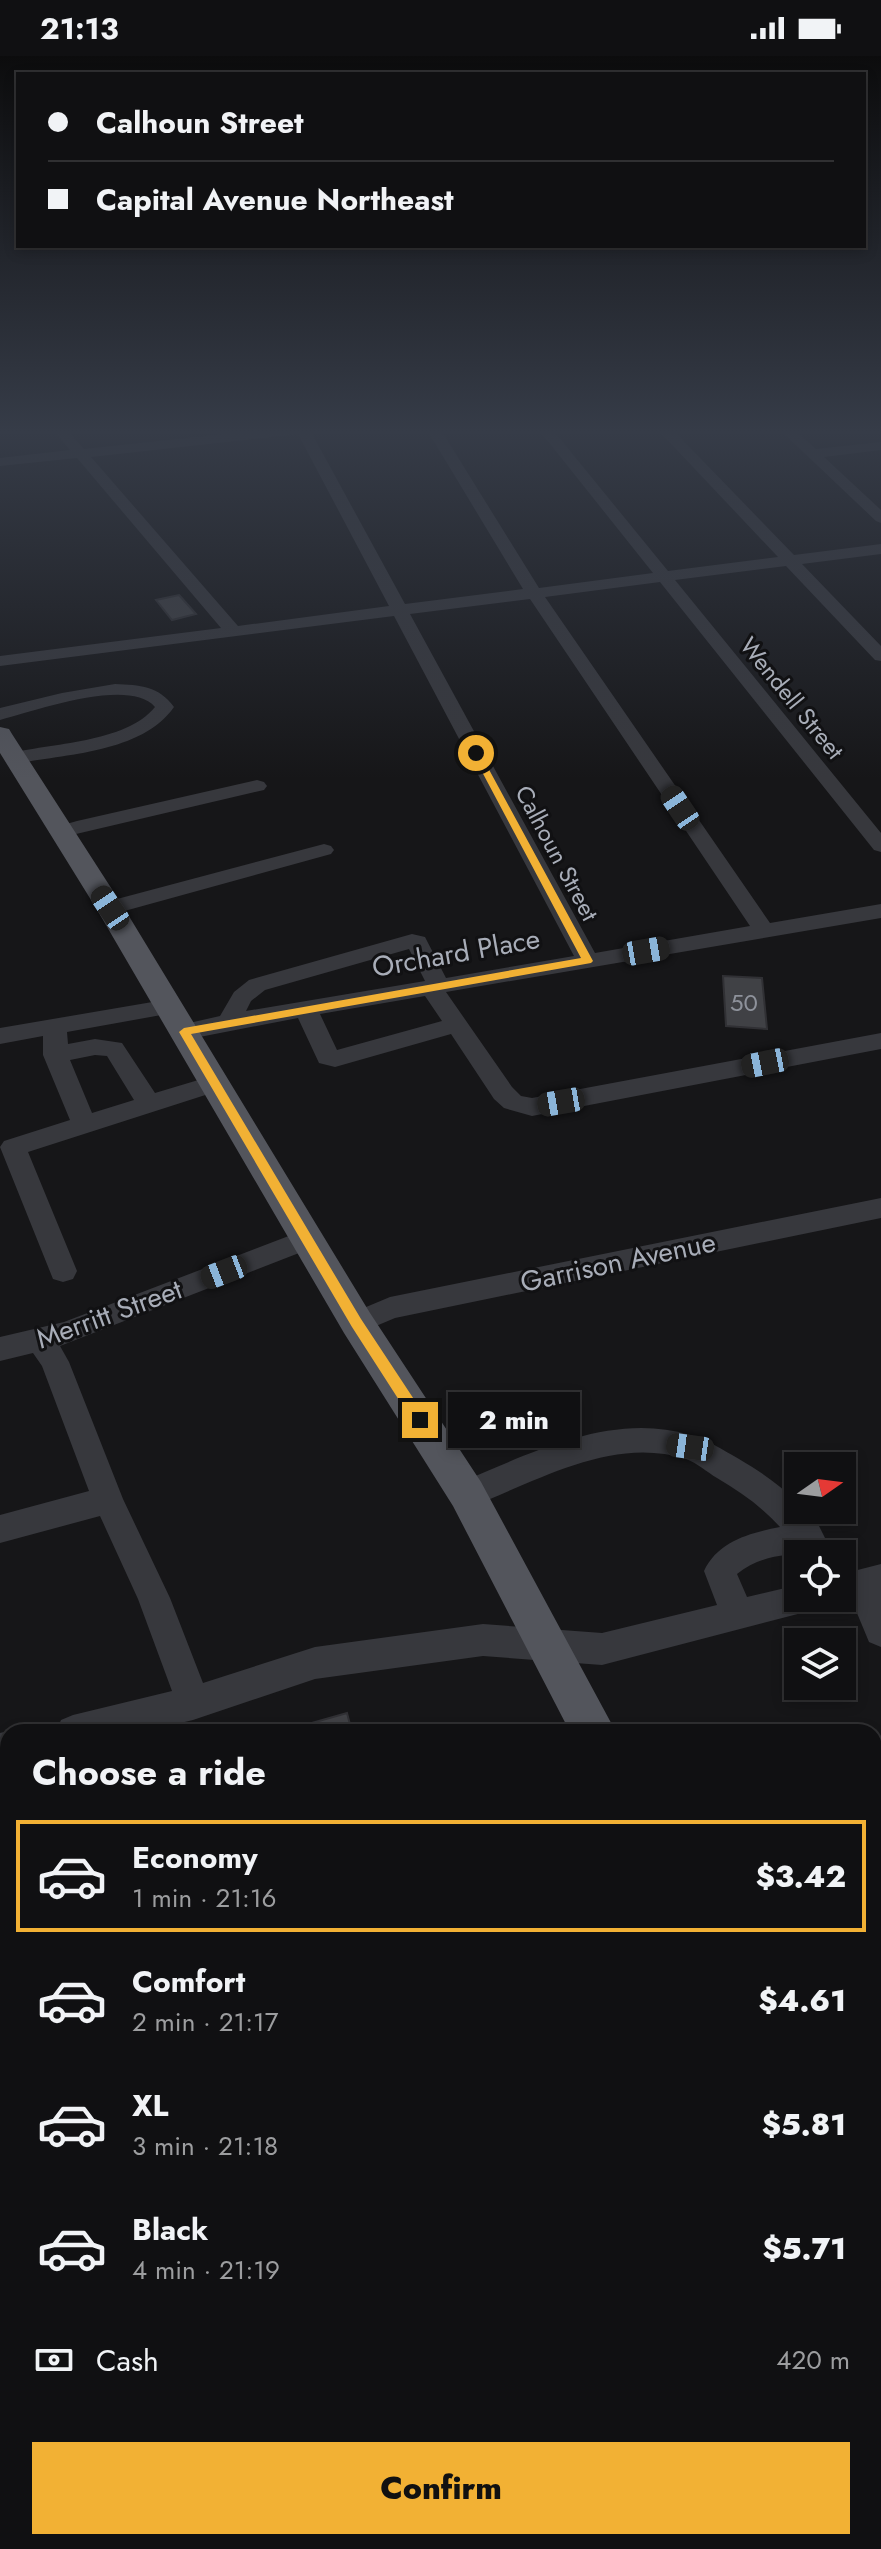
<!DOCTYPE html>
<meta charset="utf-8">
<style>
:root{--surface:#101012;--page:#19191b;--text:#f1f3f6;--muted:#9c9d9f;--line:#303032;--accent:#f2b134}
body{margin:0;font-family:Jost,sans-serif;background:var(--page);color:var(--text);height:100vh;display:flex;flex-direction:column;font-size:30px;white-space:nowrap}
*{box-sizing:border-box;margin:0}
p{font-size:26px;color:var(--muted)}
.icon{flex:none;width:44px;height:44px;fill:none;stroke:currentColor;stroke-width:2;stroke-linecap:round;stroke-linejoin:round}
.map{position:relative;flex:1;overflow:hidden}
.details{position:absolute;left:0px;top:1668px;width:882px;height:826px;display:flex;flex-direction:column;background:var(--surface);border-radius:24px 24px 0 0;box-shadow:0 4px 12px #0003,0 0 0 2px var(--line)}
.details>*{flex:none}
.top-card{position:absolute;left:16px;top:16px;width:850px;height:176px;border-radius:0px;box-shadow:0 4px 12px #0003,0 0 0 2px var(--line);display:grid;align-content:center;height:176px;padding:0 32px;background:var(--surface)}
.needle{width:52px;rotate:76deg}
.tools{position:absolute;left:784px;top:1396px;display:grid;gap:16px}
.tools a{display:grid;place-items:center;width:72px;height:72px;border-radius:0px;background:var(--surface);box-shadow:0 4px 12px #0003,0 0 0 2px var(--line);font-size:40px}
.end{position:absolute;width:36px;height:36px;margin:-18px;border:10px solid #f2b134;background:#111;box-shadow:0 0 0 4px #111}
.from{border-radius:50%}
.bubble{position:absolute;height:56px;border-radius:0px;background:var(--surface);box-shadow:0 4px 12px #0003,0 0 0 2px var(--line);font-size:26px;font-weight:800;line-height:56px;text-align:center}
.car{position:absolute;width:24px;height:48px;margin:-24px -12px;border-radius:10px;box-shadow:0 0 6px 2px #0007;background:linear-gradient(#222 24%,#8ab4d8 0 40%,#222 0 76%,#8ab4d8 0 86%,#222 0)}
.top-card b{display:flex;align-items:center;gap:28px;height:76px;font-size:30px}
.top-card b+b{border-top:2px solid var(--line)}
.top-card i{width:20px;height:20px;background:var(--text)}
ul{padding:0;list-style:none}
li{display:flex;align-items:center;gap:24px;height:112px;margin:0 16px 12px;padding:0 16px;border:4px solid transparent;border-radius:0px}
li div{flex:1}
li b{display:block;font-size:30px}
li em{font-style:normal;font-weight:800}
li.selected{border-color:var(--accent)}
li>.icon{width:72px;height:72px;stroke-width:1.5}
h2{padding:0 32px;font-size:36px;line-height:96px}
.pay{display:flex;align-items:center;gap:20px;height:88px;padding:0 32px;font-size:30px}
.pay p{margin-inline-start:auto}
.button{display:flex;gap:16px;margin-top:auto;padding:16px 32px}
.button a{flex:1;height:92px;border-radius:0px;background:var(--accent);color:#111;font-size:32px;font-weight:800;line-height:92px;text-align:center}
.status{display:flex;justify-content:space-between;align-items:center;height:56px;padding:0 40px;background:var(--surface);direction:ltr}
.status svg{height:22px;fill:currentColor}
.map>svg:first-child{display:block}
.building{fill:#404145;stroke:#303034;stroke-width:2}
.lines{fill:none;stroke-linecap:round;stroke-linejoin:round}
.minor{fill:#37383d;fill-rule:evenodd}
.major{fill:#53555c;fill-rule:evenodd}
.route{fill:#f2b134}
.labels{text-anchor:middle;dominant-baseline:central;stroke-width:6;stroke-linejoin:round;paint-order:stroke}
.far-street-label{font-size:24px;fill:#a8adb8;stroke:#111113}
.number-label{font-size:24px;fill:#8e929b}
.street-label{font-size:28px;fill:#a8adb8;stroke:#111113}
</style>
<div class="status"><b>21:13</b><svg viewBox="0 0 49 12"><path d="M0 12V9h3v3zM5 12V6h3v6zM10 12V3h3v9zM15 12V0h3v12zM26 1h20v11H26zM47 4h2v5h-2z"/></svg></div>
<div class="map">
<svg width="881" height="2493" viewBox="0 0 881 2493">
<rect width="100%" height="100%" fill="#161618"/>
<!-- building -->
<g class="building">
<path d="M179,539L196,558L172,564L156,544Z"/>
<path d="M723,920L762,922L767,973L726,970Z"/>
<path d="M347,1657L352,1676H280Z"/>
<path d="M874,2316L881,2329V2349L874,2354Z"/>
</g>
<g class="lines">
<!-- minor -->
<g class="minor">
<path d="M53,374H67L84,393L261,374H310L405,548L523,533L427,374H441L539,532L653,517L539,374H553L668,515L778,501L658,374H673L794,499L881,488V498L802,508L881,590V605L875,604L786,510L675,524L881,777V796L874,794L660,526L545,541L770,867L881,848V862L446,936L512,1031L521,1040L532,1042L881,977V993L532,1060L504,1052L494,1043L451,978L335,1011L319,1007L298,962L184,984L176,982L172,976L176,970L220,960L234,936L249,924L412,878L425,881L446,922L574,900L394,560L0,610V600L221,572L77,402L0,410V402L70,394ZM298,378L389,550L238,570L91,401ZM530,543L750,870L595,897L410,558ZM409,893L425,925L246,955L251,945L265,934ZM425,940L442,965L337,994L320,958Z"/>
<path d="M780,374H795L816,393L881,386V394L824,401L881,454V467L876,465Z"/>
<path d="M115,628C140,629 159,630 174,651C142,697 65,698 14,708L7,706L4,702L7,698C50,687 126,687 155,651C129,621 35,655 0,664V652L62,637Z"/>
<path d="M257,724L264,726L267,730L264,734L59,782L49,776L52,772L77,765Z"/>
<path d="M324,788L331,790L334,794L331,798L110,859L99,852L102,847Z"/>
<path d="M170,943L178,946L182,951L178,956L67,976L68,988L95,983L122,987L155,1037L215,1019L224,1021L227,1027L224,1033L28,1096L77,1215L73,1223L63,1226L53,1223L0,1091L4,1085L70,1064L43,999V980L0,988V972ZM95,999L107,1000L134,1044L92,1057L70,1004Z"/>
<path d="M881,1142V1162L395,1262L357,1278L347,1275L343,1267L347,1259L390,1241Z"/>
<path d="M307,1173L317,1176L320,1183L317,1190L60,1290L69,1306L123,1443L170,1542L203,1627L315,1591L483,1568L602,1577L717,1549L704,1515C718,1485 750,1477 780,1471C762,1451 741,1436 717,1422C707,1416 697,1407 686,1403C611,1379 535,1427 467,1452L456,1448L451,1438L456,1428C528,1399 610,1355 690,1379C708,1384 723,1394 739,1403C761,1416 780,1429 798,1447V1454H805L819,1470L833,1498C800,1498 765,1495 737,1518L747,1541L798,1529V1542H821L817,1553L602,1609L483,1600L315,1623L193,1664L143,1676H56L61,1664L73,1659L172,1635L138,1543L100,1460L0,1487V1459L89,1435L42,1310L33,1297L0,1305V1281L64,1266Z"/>
<path d="M881,1508V1591L869,1586L852,1545L842,1548L830,1542H842V1518Z"/>
<path d="M8,1675L11,1676H8V1709L0,1711V1677Z"/>
<path d="M881,1709V1745L874,1746V1710Z"/>
<path d="M0,1856L8,1859V1912L0,1909Z"/>
<rect x="874" y="2032" width="7" height="40"/>
<path d="M874,2267L881,2270V2323L874,2321Z"/>
<path d="M8,2285V2331L0,2334V2288Z"/>
<path d="M881,2400V2449L874,2452V2402Z"/>
<path d="M109,2486H157L158,2493H110Z"/>
</g>
<!-- major -->
<g class="major">
<path d="M0,671L9,673L12,678L124,852L370,1257L481,1426L616,1676H570L453,1450L344,1277L96,852L0,697Z"/>
<path d="M874,2109L881,2112V2175L874,2172Z"/>
</g>
</g>
<!-- sky -->
<linearGradient id="sky" x2="0" y2="1"><stop stop-color="#0c0c0d"/><stop offset="0.52" stop-color="#363c48"/><stop offset="1" stop-color="#363c48" stop-opacity="0"/></linearGradient>
<rect width="881" height="723" fill="url(#sky)"/>
<!-- route -->
<path class="route" d="M476,695L480,697L593,905L591,907L191,978L361,1263L425,1360V1369H415L352,1271L179,976L184,972L581,902L472,697Z"/>
<g class="labels">
<!-- far-street labels -->
<g class="far-street-label">
<text transform="translate(792 642) rotate(51)">Wendell Street</text>
<text transform="translate(557 797) rotate(62)">Calhoun Street</text>
</g>
<!-- number labels -->
<g class="number-label">
<text x="744" y="946">50</text>
</g>
<!-- street labels -->
<g class="street-label">
<text transform="translate(456 897) rotate(-10)">Orchard Place</text>
<text transform="translate(618 1206) rotate(-12)">Garrison Avenue</text>
<text transform="translate(109 1258) rotate(-20)">Merritt Street</text>
</g>
</g>
</svg>
<div class="tools">
<a><svg class="needle" viewBox="-14 -14 28 28"><path d="M0-13l5 13h-10z" fill="#e53935"/><path d="M0 13l5-13h-10z" fill="#9c9d9f"/></svg></a>
<a><svg class="icon" aria-label="locate" viewBox="0 0 24 24"><circle cx="12" cy="12" r="6"/><path d="M12 2v4M12 18v4M2 12h4M18 12h4"/></svg></a>
<a><svg class="icon" aria-label="layers" viewBox="0 0 24 24"><path d="M12 4l9 5-9 5-9-5zM3 14l9 5 9-5"/></svg></a>
</div>
<i class="end from" style="left:476px;top:697px"></i>
<i class="end" style="left:420px;top:1364px"></i>
<div class="bubble" style="left:448px;top:1336px;width:132px">2 min</div>
<i class="car" style="left:680px;top:752px;rotate:326deg"></i>
<i class="car" style="left:110px;top:852px;rotate:326deg"></i>
<i class="car" style="left:646px;top:895px;rotate:80deg"></i>
<i class="car" style="left:765px;top:1007px;rotate:259deg"></i>
<i class="car" style="left:561px;top:1046px;rotate:260deg"></i>
<i class="car" style="left:224px;top:1216px;rotate:249deg"></i>
<i class="car" style="left:690px;top:1391px;rotate:278deg"></i>
<div class="top-card">
<b><i class="from"></i>Calhoun Street</b>
<b><i></i>Capital Avenue Northeast</b>
</div>
<section class="details">
<h2>Choose a ride</h2>
<ul>
<li class="selected"><svg class="icon" aria-label="car" viewBox="0 0 24 24"><path d="M5 17H2v-5l4-1 3-4h7l3 4 3 1v5h-3M9 17h6M6 11h13"/><circle cx="7" cy="17" r="2"/><circle cx="17" cy="17" r="2"/></svg><div><b>Economy</b><p>1 min · 21:16</p></div><em>$3.42</em></li>
<li><svg class="icon" aria-label="car" viewBox="0 0 24 24"><path d="M5 17H2v-5l4-1 3-4h7l3 4 3 1v5h-3M9 17h6M6 11h13"/><circle cx="7" cy="17" r="2"/><circle cx="17" cy="17" r="2"/></svg><div><b>Comfort</b><p>2 min · 21:17</p></div><em>$4.61</em></li>
<li><svg class="icon" aria-label="car" viewBox="0 0 24 24"><path d="M5 17H2v-5l4-1 3-4h7l3 4 3 1v5h-3M9 17h6M6 11h13"/><circle cx="7" cy="17" r="2"/><circle cx="17" cy="17" r="2"/></svg><div><b>XL</b><p>3 min · 21:18</p></div><em>$5.81</em></li>
<li><svg class="icon" aria-label="car" viewBox="0 0 24 24"><path d="M5 17H2v-5l4-1 3-4h7l3 4 3 1v5h-3M9 17h6M6 11h13"/><circle cx="7" cy="17" r="2"/><circle cx="17" cy="17" r="2"/></svg><div><b>Black</b><p>4 min · 21:19</p></div><em>$5.71</em></li>
</ul>
<div class="pay"><svg class="icon" aria-label="cash" viewBox="0 0 24 24"><path d="M3 7h18v10H3z"/><circle cx="12" cy="12" r="2"/></svg>Cash<p>420 m</p></div>
<div class="button"><a>Confirm</a></div>
</section>
</div>
